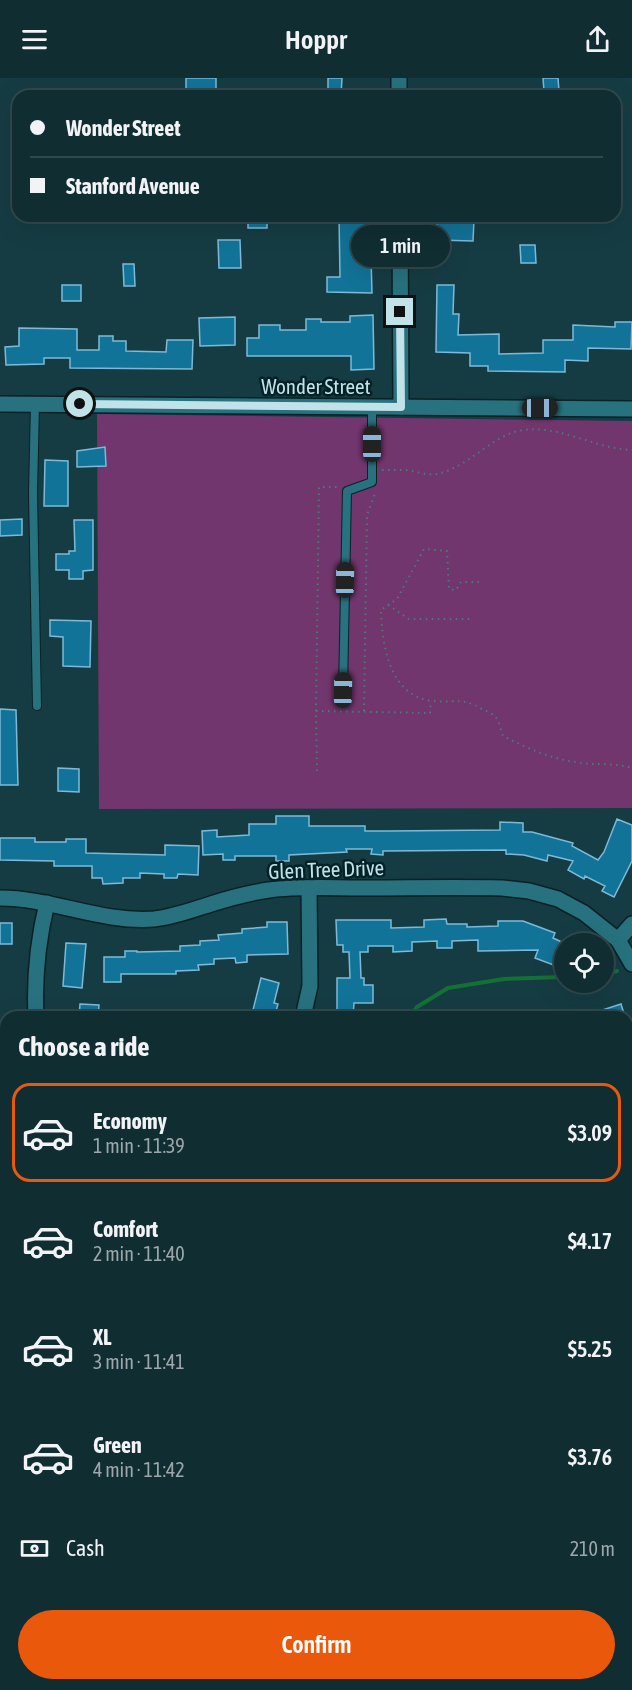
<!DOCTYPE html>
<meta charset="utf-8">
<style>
:root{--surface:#102d32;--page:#19353a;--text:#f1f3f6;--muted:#9ca8ac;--line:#30494d;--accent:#ea580c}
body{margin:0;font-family:"Asap Condensed",sans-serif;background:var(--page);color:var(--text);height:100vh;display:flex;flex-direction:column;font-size:22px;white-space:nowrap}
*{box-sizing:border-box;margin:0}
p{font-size:20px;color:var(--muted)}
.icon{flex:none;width:33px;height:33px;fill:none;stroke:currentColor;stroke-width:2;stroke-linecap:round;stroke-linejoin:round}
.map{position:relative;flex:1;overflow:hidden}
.panel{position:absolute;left:0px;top:933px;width:633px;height:680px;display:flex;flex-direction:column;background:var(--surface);border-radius:18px 18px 0 0;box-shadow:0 6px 24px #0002,0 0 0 2px var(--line)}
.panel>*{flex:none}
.top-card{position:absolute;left:12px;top:12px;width:609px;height:132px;border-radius:18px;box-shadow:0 6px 24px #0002,0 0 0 2px var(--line);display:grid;align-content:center;height:132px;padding:0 18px;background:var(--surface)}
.fabs{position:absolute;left:554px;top:855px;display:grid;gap:12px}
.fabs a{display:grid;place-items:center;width:60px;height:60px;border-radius:50%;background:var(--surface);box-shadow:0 6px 24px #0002,0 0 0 2px var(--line);font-size:30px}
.end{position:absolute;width:27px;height:27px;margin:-14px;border:8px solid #c0e2e8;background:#111;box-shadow:0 0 0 3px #111}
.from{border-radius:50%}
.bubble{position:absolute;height:42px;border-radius:21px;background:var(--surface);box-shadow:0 6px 24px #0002,0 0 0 2px var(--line);font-size:20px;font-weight:600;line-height:42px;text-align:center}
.car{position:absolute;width:18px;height:36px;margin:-18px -9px;border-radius:8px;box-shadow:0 0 4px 2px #0007;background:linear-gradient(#222 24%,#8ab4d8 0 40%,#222 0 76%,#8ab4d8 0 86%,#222 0)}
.top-card b{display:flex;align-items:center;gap:21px;height:57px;font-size:22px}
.top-card b+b{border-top:2px solid var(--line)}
.top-card i{width:15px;height:15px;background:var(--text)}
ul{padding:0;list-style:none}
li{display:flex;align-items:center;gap:18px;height:99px;margin:0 12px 9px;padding:0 6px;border:3px solid transparent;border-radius:18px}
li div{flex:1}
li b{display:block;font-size:22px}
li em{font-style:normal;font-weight:600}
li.selected{border-color:var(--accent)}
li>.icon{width:54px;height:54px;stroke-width:1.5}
h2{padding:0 18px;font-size:27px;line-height:72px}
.pay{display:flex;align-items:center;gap:15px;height:66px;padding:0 18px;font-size:22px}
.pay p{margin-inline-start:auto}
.button{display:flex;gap:12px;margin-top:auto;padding:12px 18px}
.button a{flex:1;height:69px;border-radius:36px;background:var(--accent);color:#fff;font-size:24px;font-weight:600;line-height:69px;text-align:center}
header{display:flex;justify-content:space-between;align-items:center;height:78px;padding:0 18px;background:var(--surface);font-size:27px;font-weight:600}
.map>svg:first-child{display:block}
.green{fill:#71366d}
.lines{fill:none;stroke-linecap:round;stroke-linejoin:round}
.stream{stroke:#137136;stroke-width:4}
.building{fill:#127398;stroke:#7ebad7;stroke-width:1.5}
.lane-casing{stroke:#0a2125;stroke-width:10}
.street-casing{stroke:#0a2125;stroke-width:18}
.path{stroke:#51767d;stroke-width:2;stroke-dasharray:1.5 4.5;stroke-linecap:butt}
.lane{stroke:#27727e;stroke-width:8}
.street{stroke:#27727e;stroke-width:15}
.route{stroke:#c0e2e8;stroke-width:8}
.labels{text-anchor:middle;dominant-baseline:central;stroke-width:5;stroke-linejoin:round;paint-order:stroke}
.street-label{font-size:21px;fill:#c0e2e8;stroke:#032227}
</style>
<header><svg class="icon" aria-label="menu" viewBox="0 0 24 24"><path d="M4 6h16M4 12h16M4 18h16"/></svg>Hoppr<svg class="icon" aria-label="share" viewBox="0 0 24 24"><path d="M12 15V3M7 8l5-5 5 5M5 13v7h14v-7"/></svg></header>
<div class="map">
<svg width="632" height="1612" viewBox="0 0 632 1612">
<rect width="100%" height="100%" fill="#163c43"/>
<!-- green -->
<path class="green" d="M97,336L632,343V730L99,731Z"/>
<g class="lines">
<!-- stream -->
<g class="stream">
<path d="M603,897L617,893"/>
<path d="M409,939L417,929L448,910L504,901L564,899"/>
<path d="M0,1215L6,1214"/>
</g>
</g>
<!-- building -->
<g class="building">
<rect x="186" y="0" width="30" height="18"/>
<path d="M328,0H342L341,18H328Z"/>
<path d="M543,0H558L559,13H544Z"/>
<rect x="248" y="138" width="19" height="12"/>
<path d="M339,138H363V142H370L372,215L327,214V199H340Z"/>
<path d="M437,138H463V142H474L473,163L437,162Z"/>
<path d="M218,162H240L241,190H219Z"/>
<path d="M520,167H535L536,185H521Z"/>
<path d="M123,186H134L135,208H124Z"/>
<rect x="62" y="207" width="19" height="16"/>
<path d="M437,207H454L453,236H459L458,257L499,256V276L543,275V262H573V247L615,249V244H632L631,271L588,270V283L565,282V294L488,293V288H470V275L436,274Z"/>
<path d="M373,237L374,291L351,292V278H247V260H259V247H280V252H306V241H321V244H350V238Z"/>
<path d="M235,239V267L200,268L199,240Z"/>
<path d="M19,250L77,251V272H99V258H113V263H126V273L166,274L167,262H193L192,291L70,290V280H44V286L6,287L5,269L19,268Z"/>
<path d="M105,369L106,388L77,389V373Z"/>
<path d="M45,382L68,383V428H44Z"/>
<path d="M22,441V457L0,458V442Z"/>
<path d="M74,442H93V492L83,493V501H69V492H56V476H69V473H75Z"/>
<path d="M50,542L91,543L90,589L63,588V559L50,558Z"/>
<path d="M0,631L16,632L18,707H0Z"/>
<path d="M58,690L79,691V714L58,713Z"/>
<path d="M276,738H309V748H365V753H388L500,752V744L523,745V754H532L573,765L572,768L598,782L604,774L617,741L632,747V783L614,819L602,813L605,808L585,798L584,801L568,792L573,783L548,777L547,783L524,777L506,776V772L383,773V777L371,776L372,771H346L347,774L289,777V783H276V778H235V782H223V776L203,777L202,753L217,752V759L249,757V746H276Z"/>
<path d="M0,760H35V764H66V761H86V775L165,777V767L199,768L198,797L178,796L177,800H164V796L140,795V800H123V805L103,806L102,800H92V788H54V783L0,782Z"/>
<path d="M446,841L447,846H467V849L498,848V843H523L555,855L553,860L564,865V891L535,880L538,872L478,873V862L452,863V870H437V863L412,864V873L393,874V868H368V874H360L361,900H364V907H373V925H354L353,939H337V900H350L349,874H343V867H337L336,842H391V850L424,849V842Z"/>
<path d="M267,844H287L288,876L247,877V884L236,885L235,880L214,881V886L198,887L199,892L176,893V896H121V904H104V879H125V873H137V874L180,873V868L200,867V863L219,862L218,857L242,855V851L267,849Z"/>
<rect x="0" y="845" width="12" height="21"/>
<path d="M66,865L86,866L82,910L63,908Z"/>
<path d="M261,900L279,905L274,925L278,926L275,937L253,932Z"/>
<path d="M80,926L99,927L98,939H79Z"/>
<path d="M621,926L625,939H587V937Z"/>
</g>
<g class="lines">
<defs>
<g id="lane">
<path d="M35,326L33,415L37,628"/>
<path d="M343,612L347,413L372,404V329"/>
</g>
<g id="street">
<path d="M399,0V18"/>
<path d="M400,138L401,329"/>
<path d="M0,326L632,331"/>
<path d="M0,820C52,820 101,845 154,841C174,839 192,832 211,826C230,820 249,815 269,812C299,808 330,810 360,810C408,810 455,809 502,810L529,813L558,821L584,835L618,862L632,886"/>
<path d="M618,862L632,846"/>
<path d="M36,939C34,900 38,862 47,825"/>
<path d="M303,939L310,908L309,810"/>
<path d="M627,1007L632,1006"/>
<path d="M0,1304L6,1303"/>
<path d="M277,1606V1612"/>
</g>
</defs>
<!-- lane casing -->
<use href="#lane" class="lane-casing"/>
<!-- street casing -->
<use href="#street" class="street-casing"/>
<!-- path -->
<g class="path">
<path d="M382,392C390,392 397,392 405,392C415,393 428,398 437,396C468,390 493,356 523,352C561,347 595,371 632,372"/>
<path d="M479,504H461L456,512L449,511L447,473L424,471L397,521L381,532C382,566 389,619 433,623C455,625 462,619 482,631C487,633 494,636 497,641C500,646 501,653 503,658C527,670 549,680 575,684C594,688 613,684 632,690"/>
<path d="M388,527L409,541H470"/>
<path d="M316,633L319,409H339"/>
<path d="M364,633L367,437L376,413"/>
<path d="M317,693L316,633L430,635L431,623"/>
</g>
<!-- lane -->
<use href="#lane" class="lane"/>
<!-- street -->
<use href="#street" class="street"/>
</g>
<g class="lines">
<!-- route -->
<path class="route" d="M80,326L401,329L400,234"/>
</g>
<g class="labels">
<!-- street labels -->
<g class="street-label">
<text x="316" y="308">Wonder Street</text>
<text transform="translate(326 791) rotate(-2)">Glen Tree Drive</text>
</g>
</g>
</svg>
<div class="fabs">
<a><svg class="icon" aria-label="locate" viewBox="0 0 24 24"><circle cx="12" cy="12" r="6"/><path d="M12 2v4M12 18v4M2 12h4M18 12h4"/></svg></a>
</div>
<i class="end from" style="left:80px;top:326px"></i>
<i class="end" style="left:400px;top:234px"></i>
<div class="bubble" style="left:351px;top:147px;width:99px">1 min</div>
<i class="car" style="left:540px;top:330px;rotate:90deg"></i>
<i class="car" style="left:372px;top:366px;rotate:0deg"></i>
<i class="car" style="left:345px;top:502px;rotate:1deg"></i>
<i class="car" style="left:343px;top:612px;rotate:1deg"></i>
<div class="top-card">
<b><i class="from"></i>Wonder Street</b>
<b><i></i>Stanford Avenue</b>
</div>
<section class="panel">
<h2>Choose a ride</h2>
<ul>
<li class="selected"><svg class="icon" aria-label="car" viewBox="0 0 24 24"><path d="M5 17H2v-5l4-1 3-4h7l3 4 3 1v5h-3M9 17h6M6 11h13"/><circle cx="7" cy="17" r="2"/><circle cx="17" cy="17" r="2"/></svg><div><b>Economy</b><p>1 min · 11:39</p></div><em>$3.09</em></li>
<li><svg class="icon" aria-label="car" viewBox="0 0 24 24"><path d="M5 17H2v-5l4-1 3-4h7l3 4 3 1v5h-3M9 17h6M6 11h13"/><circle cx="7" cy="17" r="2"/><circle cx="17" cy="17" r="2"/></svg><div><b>Comfort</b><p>2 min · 11:40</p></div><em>$4.17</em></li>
<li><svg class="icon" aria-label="car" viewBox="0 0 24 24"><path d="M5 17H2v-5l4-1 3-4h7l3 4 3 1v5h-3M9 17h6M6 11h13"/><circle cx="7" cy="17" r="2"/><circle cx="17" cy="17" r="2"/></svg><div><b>XL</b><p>3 min · 11:41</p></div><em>$5.25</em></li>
<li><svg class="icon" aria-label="car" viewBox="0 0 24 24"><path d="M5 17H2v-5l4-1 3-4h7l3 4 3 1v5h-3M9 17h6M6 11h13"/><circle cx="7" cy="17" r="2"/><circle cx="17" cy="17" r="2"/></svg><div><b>Green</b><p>4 min · 11:42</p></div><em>$3.76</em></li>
</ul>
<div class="pay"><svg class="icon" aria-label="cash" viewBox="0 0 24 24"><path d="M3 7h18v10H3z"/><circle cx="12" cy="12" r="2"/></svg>Cash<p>210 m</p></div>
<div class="button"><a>Confirm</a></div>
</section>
</div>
